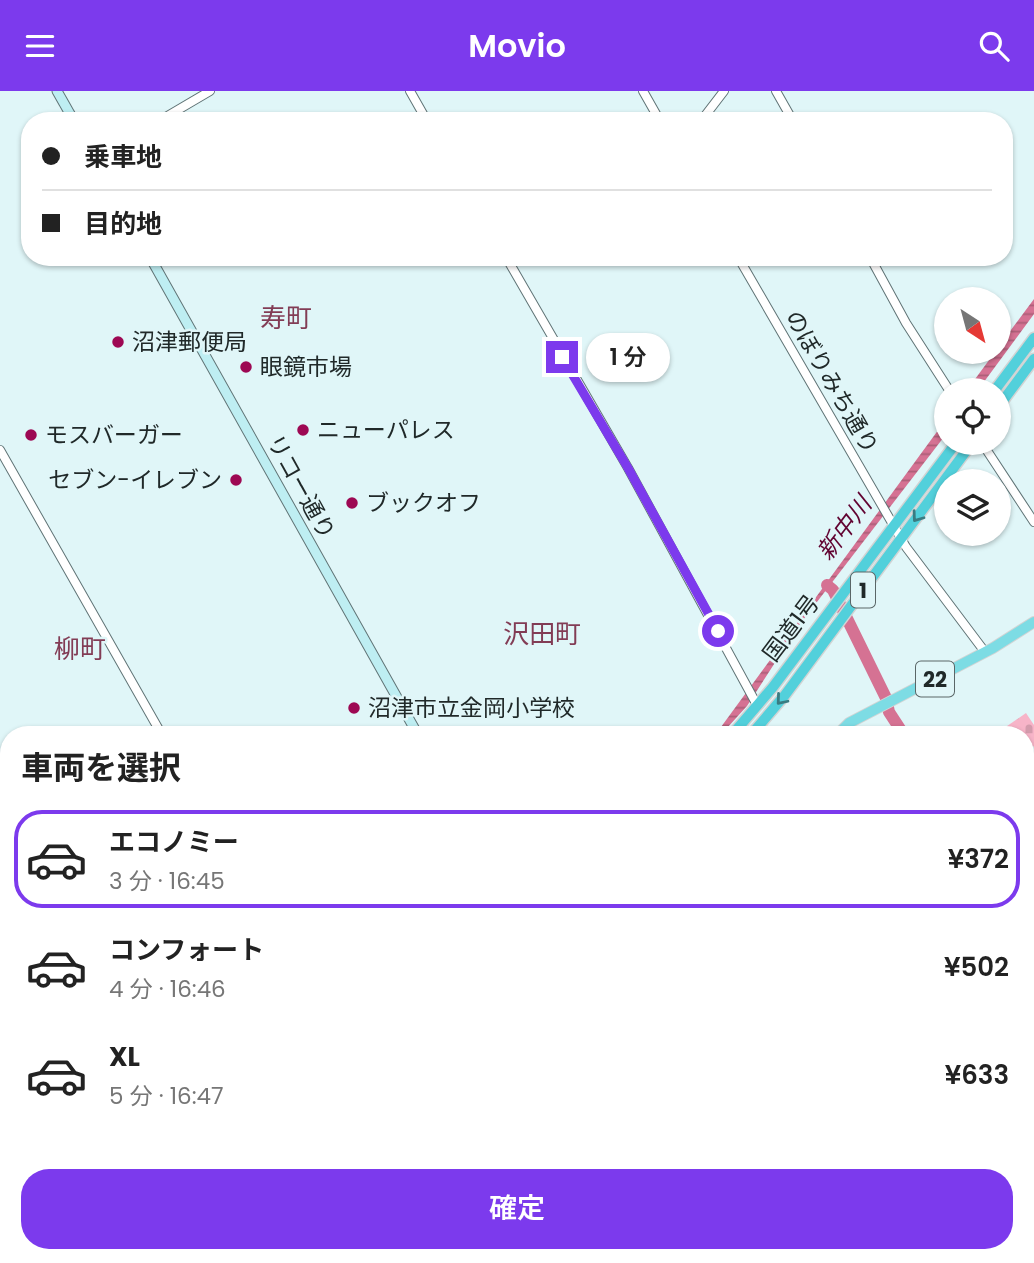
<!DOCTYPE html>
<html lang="ja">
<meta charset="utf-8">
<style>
:root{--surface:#fff;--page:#f2f2f2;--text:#222;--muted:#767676;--line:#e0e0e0;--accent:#7c3aed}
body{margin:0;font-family:Poppins,"Noto Sans JP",sans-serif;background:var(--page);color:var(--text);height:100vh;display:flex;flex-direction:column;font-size:26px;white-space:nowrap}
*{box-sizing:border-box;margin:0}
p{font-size:23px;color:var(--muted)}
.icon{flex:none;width:38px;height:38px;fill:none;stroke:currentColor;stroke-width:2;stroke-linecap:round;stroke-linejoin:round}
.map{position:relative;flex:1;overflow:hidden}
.details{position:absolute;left:0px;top:635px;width:1034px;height:537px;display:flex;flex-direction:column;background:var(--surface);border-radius:28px 28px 0 0;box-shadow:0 2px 5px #0004}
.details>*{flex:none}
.top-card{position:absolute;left:21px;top:21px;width:992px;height:154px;border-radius:28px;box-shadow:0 2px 5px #0004;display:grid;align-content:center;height:154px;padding:0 21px;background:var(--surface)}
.needle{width:46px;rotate:144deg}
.fabs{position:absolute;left:934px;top:196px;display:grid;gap:14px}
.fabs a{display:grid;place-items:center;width:77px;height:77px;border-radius:50%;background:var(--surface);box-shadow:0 2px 5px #0004;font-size:35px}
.end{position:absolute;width:32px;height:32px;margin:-16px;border:9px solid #7c3aed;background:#fff;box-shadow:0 0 0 4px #fff}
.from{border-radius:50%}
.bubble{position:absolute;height:49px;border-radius:24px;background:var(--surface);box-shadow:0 2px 5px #0004;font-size:23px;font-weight:600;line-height:49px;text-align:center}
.top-card b{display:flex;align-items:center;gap:24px;height:66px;font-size:26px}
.top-card b+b{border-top:2px solid var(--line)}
.top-card i{width:18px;height:18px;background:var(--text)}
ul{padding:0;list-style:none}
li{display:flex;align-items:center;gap:21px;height:98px;margin:0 14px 10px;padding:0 7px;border:4px solid transparent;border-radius:28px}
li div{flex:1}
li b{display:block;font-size:26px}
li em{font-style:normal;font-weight:600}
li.on{border-color:var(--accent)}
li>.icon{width:63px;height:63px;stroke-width:1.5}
h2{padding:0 21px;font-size:32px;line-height:84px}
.action{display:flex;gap:14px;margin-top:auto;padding:14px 21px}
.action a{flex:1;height:80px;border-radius:28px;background:var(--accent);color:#fff;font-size:28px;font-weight:600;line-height:80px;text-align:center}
header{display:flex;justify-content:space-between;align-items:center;height:91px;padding:0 21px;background:var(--accent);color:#fff;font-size:32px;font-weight:600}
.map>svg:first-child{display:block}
.cemetery{fill:url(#cemetery-stones)}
.water{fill:url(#water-rules)}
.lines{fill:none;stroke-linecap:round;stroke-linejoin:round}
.stream{stroke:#d57293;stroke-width:2}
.river{stroke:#d57293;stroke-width:12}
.tertiary-casing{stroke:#607476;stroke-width:10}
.secondary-casing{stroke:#607476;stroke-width:11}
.primary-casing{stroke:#d2d4d4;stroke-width:12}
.trunk-casing{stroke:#d2d4d4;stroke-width:13}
.tertiary{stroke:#fff;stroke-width:8}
.secondary{stroke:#beeef2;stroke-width:9}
.primary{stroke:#7ddce4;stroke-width:10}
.trunk{stroke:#52d0db;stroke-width:10}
.rail-casing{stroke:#7d8c8d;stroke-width:4.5}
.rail{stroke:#e0f6f8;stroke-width:2;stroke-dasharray:5;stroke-linecap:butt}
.oneway{stroke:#397c82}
.route{stroke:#7c3aed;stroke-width:9}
.poi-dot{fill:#9d0853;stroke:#e0f6f8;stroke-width:2.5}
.labels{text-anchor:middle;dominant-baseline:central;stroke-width:5;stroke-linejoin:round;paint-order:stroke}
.shield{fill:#e0f6f8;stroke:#5a6667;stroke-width:2}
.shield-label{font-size:21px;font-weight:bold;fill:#202929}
.poi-label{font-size:23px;fill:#202929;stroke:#e0f6f8;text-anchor:start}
.street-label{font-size:23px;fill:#202929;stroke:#e0f6f8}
.water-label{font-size:24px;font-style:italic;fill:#610331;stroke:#e0f6f8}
.quarter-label{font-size:26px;fill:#823c55;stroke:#e0f6f8}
</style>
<header><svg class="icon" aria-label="menu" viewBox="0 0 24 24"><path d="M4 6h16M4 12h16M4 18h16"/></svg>Movio<svg class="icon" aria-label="search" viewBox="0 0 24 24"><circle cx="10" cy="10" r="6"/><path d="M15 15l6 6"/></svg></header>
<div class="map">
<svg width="1034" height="1172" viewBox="0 0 1034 1172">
<defs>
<pattern id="cemetery-stones" width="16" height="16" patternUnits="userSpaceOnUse" patternTransform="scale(1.75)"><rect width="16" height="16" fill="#f7b4c8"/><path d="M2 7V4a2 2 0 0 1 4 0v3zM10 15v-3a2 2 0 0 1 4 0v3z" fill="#d39bac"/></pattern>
<pattern id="water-rules" width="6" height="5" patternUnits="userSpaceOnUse" patternTransform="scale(1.75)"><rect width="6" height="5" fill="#d57293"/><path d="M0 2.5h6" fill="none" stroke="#ac5e78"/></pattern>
</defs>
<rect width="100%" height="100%" fill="#e0f6f8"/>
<!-- cemetery -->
<path class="cemetery" d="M1026,622L1034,634V655L1026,661V644H994Z"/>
<!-- water -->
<g class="water">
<path d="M1034,208V223L978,299H967L995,261H999V255Z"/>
<path d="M947,327V342L800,533L747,615L727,637L721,636Z"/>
</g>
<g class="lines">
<!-- stream -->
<g class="stream">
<path d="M717,644L721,639"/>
<path d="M292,1164L301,1170"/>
</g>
<!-- river -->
<g class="river">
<path d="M827,494L833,499L886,607L889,621L904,644"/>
<path d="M1026,857L1034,863"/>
</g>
<defs>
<g id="tertiary">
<path d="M410,0L427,30"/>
<path d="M643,0L660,30"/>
<path d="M776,0L793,30"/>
<path d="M159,30L210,0"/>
<path d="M701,30L724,0"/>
<path d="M506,166L628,377L757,614"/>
<path d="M738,166L906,456L985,561"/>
<path d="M870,166L906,232L949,299"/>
<path d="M982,352L1034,431"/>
<path d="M0,359L162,644"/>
<path d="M959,1164L967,1172"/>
</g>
<g id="secondary">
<path d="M57,0L74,30"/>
<path d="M150,166L418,644"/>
</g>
<g id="primary">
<path d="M837,644L849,632L993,557L1034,531"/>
<path d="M302,1172L307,1164"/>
</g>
<g id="trunk">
<path d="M995,299L1034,247"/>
<path d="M999,315L1034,268"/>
<path d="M732,644L773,596L956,352"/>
<path d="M751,644L785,604L972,352"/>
<path d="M0,1142L9,1137"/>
<path d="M0,1157L9,1152"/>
</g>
</defs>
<!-- tertiary casing -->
<use href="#tertiary" class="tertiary-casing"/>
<!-- secondary casing -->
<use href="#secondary" class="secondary-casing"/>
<!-- primary casing -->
<use href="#primary" class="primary-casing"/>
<!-- trunk casing -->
<use href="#trunk" class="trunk-casing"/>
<!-- tertiary -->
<use href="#tertiary" class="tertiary"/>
<!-- secondary -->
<use href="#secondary" class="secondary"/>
<!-- primary -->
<use href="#primary" class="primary"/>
<!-- trunk -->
<use href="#trunk" class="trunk"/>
<defs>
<g id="rail">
<path d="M1026,916L1034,911"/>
<path d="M586,1172L601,1164"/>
</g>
</defs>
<!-- rail casing -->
<use href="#rail" class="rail-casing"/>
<!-- rail -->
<use href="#rail" class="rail"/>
</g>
<!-- one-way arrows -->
<defs><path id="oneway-chevron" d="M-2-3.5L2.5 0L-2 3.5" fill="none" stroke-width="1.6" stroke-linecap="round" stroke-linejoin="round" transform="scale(1.75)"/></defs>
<g class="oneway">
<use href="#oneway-chevron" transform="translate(917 426) rotate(126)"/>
<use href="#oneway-chevron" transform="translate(781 609) rotate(130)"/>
</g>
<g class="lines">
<!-- route -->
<path class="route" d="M562,266L628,377L718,540"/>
</g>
<!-- markers -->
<g class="poi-dot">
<circle cx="118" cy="251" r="7"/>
<circle cx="246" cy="276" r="7"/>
<circle cx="303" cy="339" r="7"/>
<circle cx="31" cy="344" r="7"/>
<circle cx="236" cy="389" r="7"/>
<circle cx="352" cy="412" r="7"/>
<circle cx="354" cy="617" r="7"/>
</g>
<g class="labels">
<!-- shield labels -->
<g class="shield">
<rect x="851" y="481.5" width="24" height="35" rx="5"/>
<rect x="916" y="570.5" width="38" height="35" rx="5"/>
</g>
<g class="shield-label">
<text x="863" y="499">1</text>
<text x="935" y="588">22</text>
</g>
<!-- poi labels -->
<g class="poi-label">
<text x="132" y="251">沼津郵便局</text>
<text x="260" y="276">眼鏡市場</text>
<text x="317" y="339">ニューパレス</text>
<text x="45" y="344">モスバーガー</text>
<text x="222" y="389" text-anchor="end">セブン-イレブン</text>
<text x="366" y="412">ブックオフ</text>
<text x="368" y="617">沼津市立金岡小学校</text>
</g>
<!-- street labels -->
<g class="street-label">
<text transform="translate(832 291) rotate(60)">のぼりみち通り</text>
<text transform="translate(301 396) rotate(61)">リコー通り</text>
<text transform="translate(791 537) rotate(-53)">国道1号</text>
</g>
<!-- water labels -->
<g class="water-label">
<text transform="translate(844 437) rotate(-53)">新中川</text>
</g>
<!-- quarter labels -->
<g class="quarter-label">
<text x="286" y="227">寿町</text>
<text x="542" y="543">沢田町</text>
<text x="80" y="558">柳町</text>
</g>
</g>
</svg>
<div class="fabs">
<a><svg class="needle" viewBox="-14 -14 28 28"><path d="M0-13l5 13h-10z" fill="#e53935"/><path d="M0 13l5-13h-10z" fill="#767676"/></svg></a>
<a><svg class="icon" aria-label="locate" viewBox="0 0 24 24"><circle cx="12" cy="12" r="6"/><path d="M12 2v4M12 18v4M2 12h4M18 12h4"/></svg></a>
<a><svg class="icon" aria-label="layers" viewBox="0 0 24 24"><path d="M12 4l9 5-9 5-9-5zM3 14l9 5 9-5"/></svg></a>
</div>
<i class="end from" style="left:718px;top:540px"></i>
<i class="end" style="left:562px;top:266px"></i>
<div class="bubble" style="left:586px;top:242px;width:84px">1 分</div>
<div class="top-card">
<b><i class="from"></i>乗車地</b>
<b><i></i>目的地</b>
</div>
<section class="details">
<h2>車両を選択</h2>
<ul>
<li class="on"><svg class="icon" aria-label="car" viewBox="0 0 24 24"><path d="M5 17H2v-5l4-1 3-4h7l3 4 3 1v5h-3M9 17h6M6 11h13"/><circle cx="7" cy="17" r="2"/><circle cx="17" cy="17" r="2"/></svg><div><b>エコノミー</b><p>3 分 · 16:45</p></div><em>¥372</em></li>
<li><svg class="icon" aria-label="car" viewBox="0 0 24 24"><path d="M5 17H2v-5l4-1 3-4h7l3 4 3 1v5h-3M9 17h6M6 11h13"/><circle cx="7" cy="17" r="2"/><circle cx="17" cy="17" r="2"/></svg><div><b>コンフォート</b><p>4 分 · 16:46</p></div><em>¥502</em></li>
<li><svg class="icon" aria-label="car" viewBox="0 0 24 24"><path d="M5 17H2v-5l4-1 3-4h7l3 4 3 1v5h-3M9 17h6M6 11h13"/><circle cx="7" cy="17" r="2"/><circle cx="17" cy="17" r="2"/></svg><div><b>XL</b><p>5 分 · 16:47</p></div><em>¥633</em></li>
</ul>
<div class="action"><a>確定</a></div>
</section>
</div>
